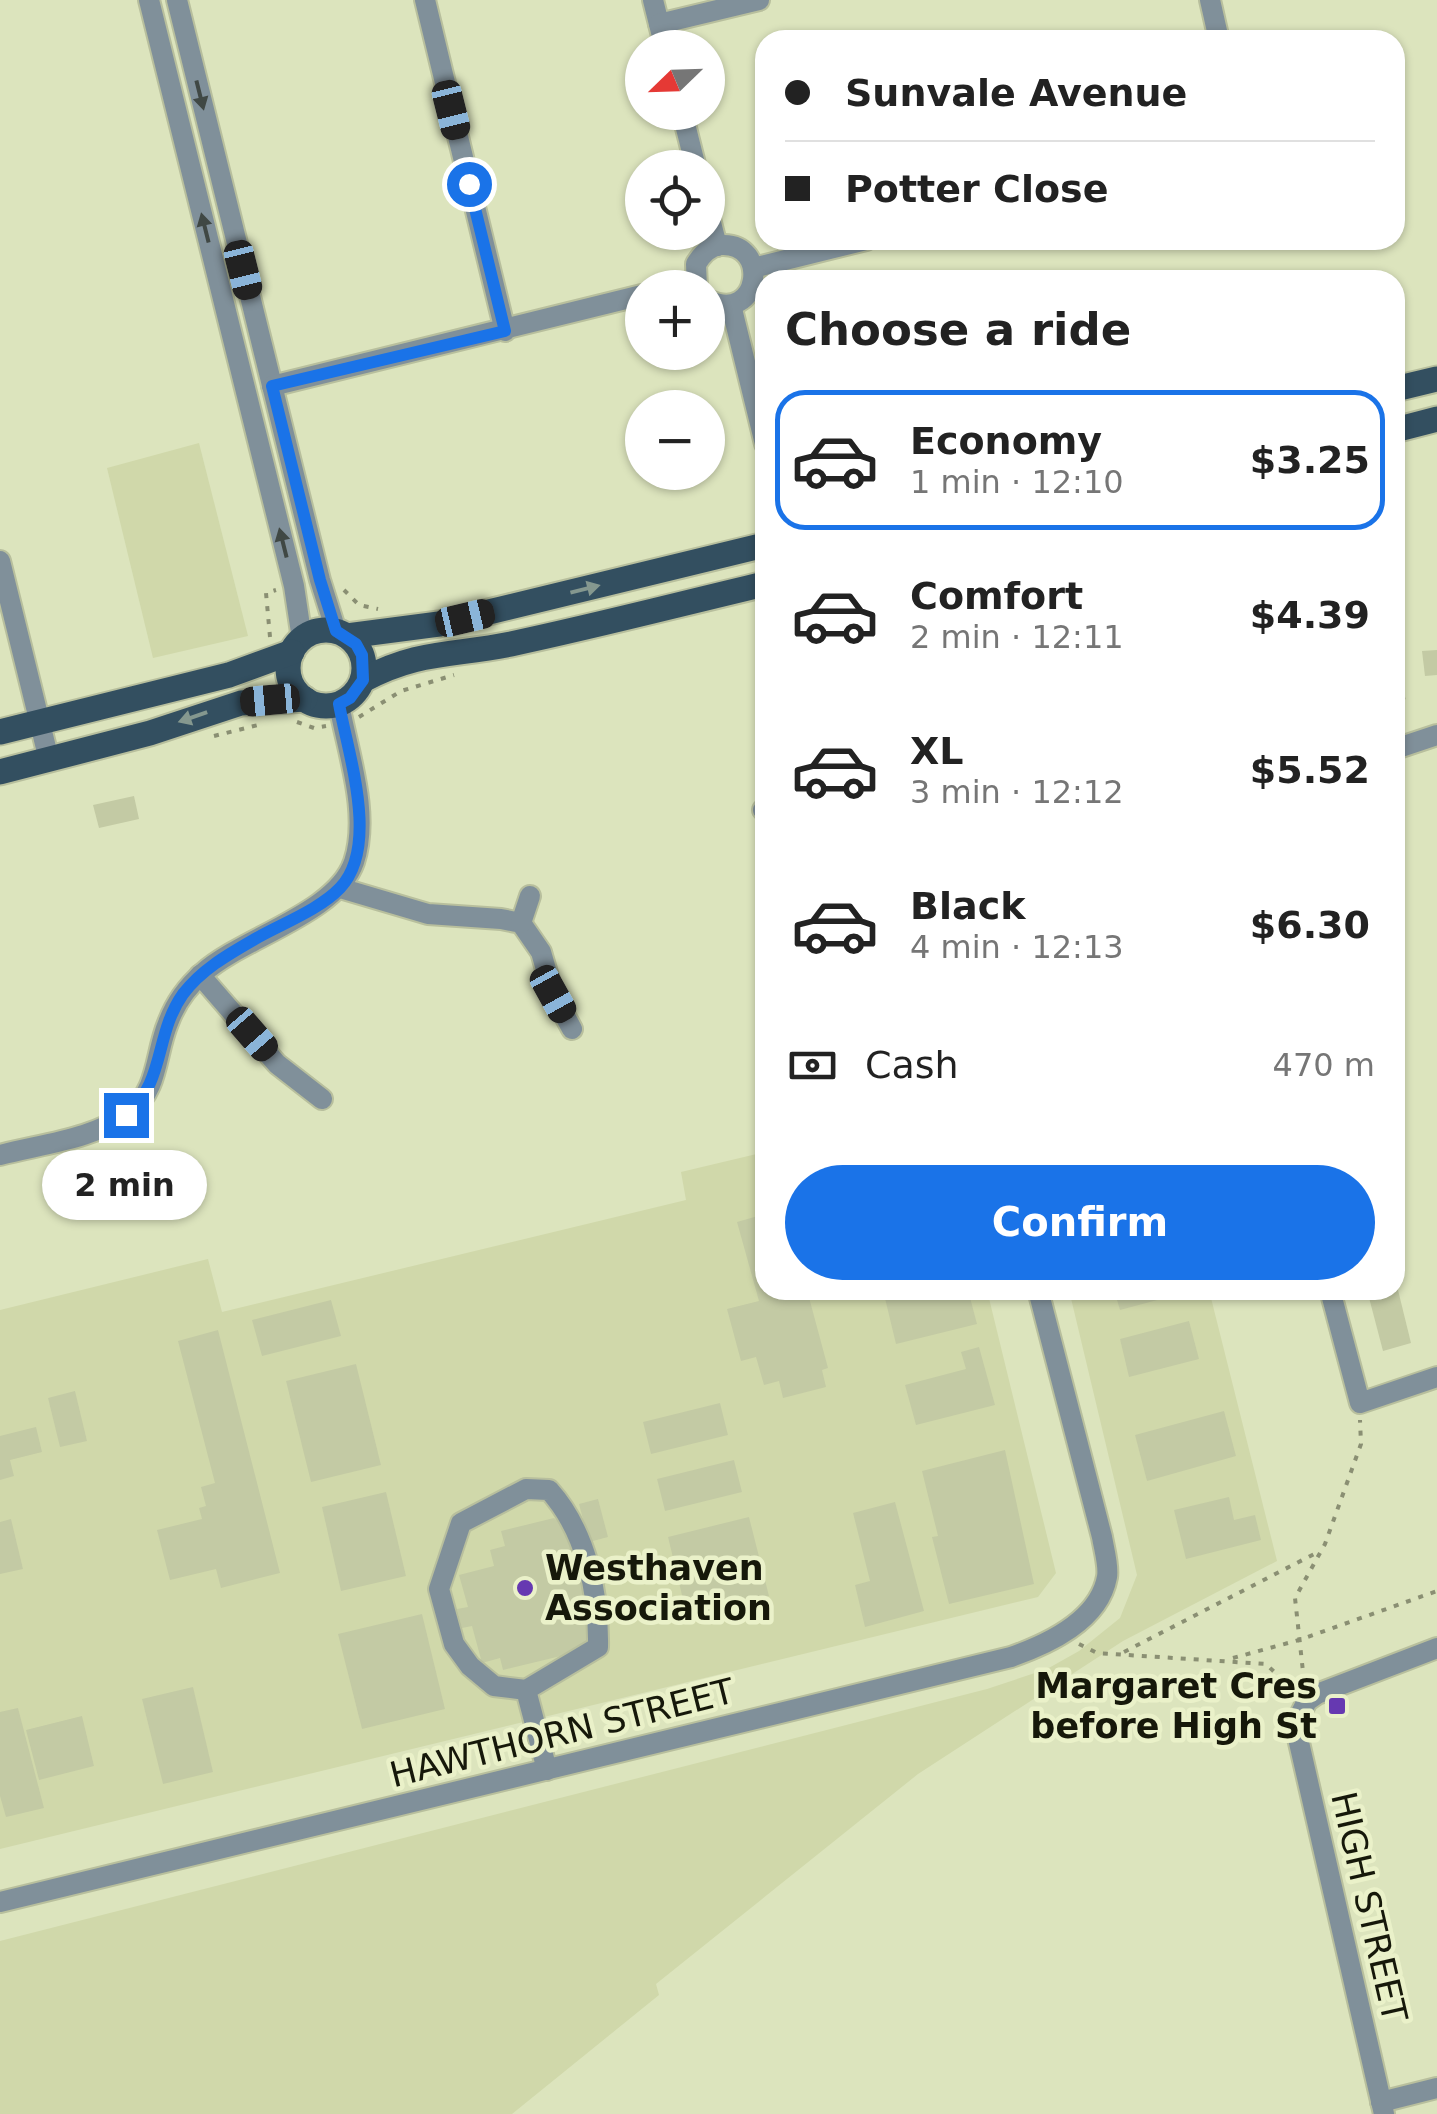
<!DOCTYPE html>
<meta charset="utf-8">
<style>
:root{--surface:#fff;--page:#f6f6f6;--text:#222;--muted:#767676;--line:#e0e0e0;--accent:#1a73e8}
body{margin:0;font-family:"DejaVu Sans",sans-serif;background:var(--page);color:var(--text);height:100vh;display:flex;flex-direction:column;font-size:38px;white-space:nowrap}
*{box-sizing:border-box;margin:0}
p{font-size:32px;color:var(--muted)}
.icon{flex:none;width:55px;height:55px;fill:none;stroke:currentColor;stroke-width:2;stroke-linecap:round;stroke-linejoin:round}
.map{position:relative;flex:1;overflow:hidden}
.drawer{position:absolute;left:755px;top:270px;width:650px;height:1030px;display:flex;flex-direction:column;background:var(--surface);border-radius:30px;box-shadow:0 2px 8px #0004}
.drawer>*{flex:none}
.banner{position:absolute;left:755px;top:30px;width:650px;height:220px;border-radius:30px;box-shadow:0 2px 8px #0004;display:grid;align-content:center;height:220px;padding:0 30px;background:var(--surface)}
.needle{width:65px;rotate:247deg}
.controls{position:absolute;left:625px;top:30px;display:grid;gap:20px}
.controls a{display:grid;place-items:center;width:100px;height:100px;border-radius:50%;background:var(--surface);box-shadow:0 2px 8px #0004;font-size:50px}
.end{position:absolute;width:45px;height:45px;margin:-22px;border:12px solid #1a73e8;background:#fff;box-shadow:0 0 0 5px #fff}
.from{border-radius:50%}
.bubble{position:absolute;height:70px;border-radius:35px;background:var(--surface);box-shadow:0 2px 8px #0004;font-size:32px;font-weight:800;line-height:70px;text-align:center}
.car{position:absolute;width:30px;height:60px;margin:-30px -15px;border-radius:12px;box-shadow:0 0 8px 2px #0007;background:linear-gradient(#222 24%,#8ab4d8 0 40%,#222 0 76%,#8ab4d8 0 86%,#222 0)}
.banner b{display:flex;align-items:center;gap:35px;height:95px;font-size:38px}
.banner b+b{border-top:2px solid var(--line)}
.banner i{width:25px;height:25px;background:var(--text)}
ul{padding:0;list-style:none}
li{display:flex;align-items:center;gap:30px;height:140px;margin:0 20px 15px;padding:0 10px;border:5px solid transparent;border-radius:30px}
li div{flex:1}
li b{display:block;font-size:38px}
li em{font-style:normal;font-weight:800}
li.selected{border-color:var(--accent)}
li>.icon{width:90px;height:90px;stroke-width:1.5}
h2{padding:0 30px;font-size:45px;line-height:120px}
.pay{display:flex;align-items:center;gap:25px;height:110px;padding:0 30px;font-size:38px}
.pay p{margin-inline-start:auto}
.primary-button{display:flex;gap:20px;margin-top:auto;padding:20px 30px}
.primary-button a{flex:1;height:115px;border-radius:60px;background:var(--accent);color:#fff;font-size:40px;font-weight:800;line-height:115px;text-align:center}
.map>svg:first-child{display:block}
.built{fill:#d0d8aa}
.building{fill:#c3caa4}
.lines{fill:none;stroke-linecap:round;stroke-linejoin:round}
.minor-casing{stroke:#b8bf9d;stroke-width:24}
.major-casing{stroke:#b8bf9d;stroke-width:29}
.path{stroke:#8a8f73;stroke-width:4;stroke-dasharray:5 8;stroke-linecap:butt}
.minor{stroke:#80909a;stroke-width:20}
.major{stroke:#334f60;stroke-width:25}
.oneway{fill:#404844}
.oneway2{fill:#85988f}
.route{stroke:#1a73e8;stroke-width:12}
.poi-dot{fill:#6639b1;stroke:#eaf1c9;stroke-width:4}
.labels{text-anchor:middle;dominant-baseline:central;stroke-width:9;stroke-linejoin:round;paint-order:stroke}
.poi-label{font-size:35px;font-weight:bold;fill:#16180a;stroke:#eaf1c9;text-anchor:start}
.street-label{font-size:35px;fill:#16180a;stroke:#eaf1c9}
</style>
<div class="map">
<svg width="1437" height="2114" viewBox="0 0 1437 2114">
<rect width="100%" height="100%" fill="#dce4bd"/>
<!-- built -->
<g class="built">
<path d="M199,443L248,636L153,658L107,468Z"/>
<path d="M765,1152V1290H987L1056,1573L1038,1597L0,1849V1310L208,1259L222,1312L686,1200L681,1172Z"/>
<path d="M1069,1290H1209L1277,1561L1123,1641L918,1774L656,1984L659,1995L512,2114H0V1941L987,1689L1047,1669L1079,1651L1120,1618L1137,1575Z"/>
</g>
<!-- building -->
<g class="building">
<path d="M1437,650V675L1425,676L1422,651Z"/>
<path d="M1395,673L1406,699L1395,704Z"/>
<path d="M134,796L139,819L99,828L93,805Z"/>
<path d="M765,1214V1290H807L828,1368L822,1370L826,1387L783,1398L779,1381L764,1385L756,1357L741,1361L727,1309L759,1301L737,1222Z"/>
<path d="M883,1290H923L924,1294L941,1290H968L977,1324L896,1344Z"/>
<path d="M1114,1290H1191V1291L1120,1310Z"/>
<path d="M1367,1290H1398L1411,1343L1383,1351Z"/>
<path d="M331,1300L341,1336L262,1356L252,1320Z"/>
<path d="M1189,1321L1199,1359L1129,1377L1120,1339Z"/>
<path d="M218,1330L280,1573L221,1588L216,1569L170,1580L157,1530L202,1519L199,1508L206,1506L201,1487L215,1483L178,1341Z"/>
<path d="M979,1347L995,1405L916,1425L905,1385L966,1369L961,1352Z"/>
<path d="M356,1364L381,1465L311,1482L286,1381Z"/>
<path d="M75,1391L87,1441L60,1447L48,1398Z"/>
<path d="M720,1403L728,1435L651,1454L643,1422Z"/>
<path d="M1224,1411L1236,1456L1147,1481L1135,1435Z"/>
<path d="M36,1427L42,1452L10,1460L14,1476L0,1480V1436Z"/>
<path d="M1005,1450L1034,1584L949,1604L932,1537L938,1536L922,1471Z"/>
<path d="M734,1460L742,1492L665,1511L657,1479Z"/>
<path d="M386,1492L406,1576L341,1591L322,1507Z"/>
<path d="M1229,1497L1234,1520L1255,1515L1261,1540L1186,1559L1174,1510Z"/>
<path d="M598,1499L608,1537L589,1542L579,1504Z"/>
<path d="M895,1502L924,1611L865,1627L855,1585L870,1581L853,1513Z"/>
<path d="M749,1517L769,1596L687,1616L668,1537Z"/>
<path d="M554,1518L563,1526L565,1534L568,1533L579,1580L585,1579L589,1596L582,1598L594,1648L503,1670L500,1658L482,1663L472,1626L462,1628L457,1609L468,1607L459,1575L494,1566L490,1550L505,1546L501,1531Z"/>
<path d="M11,1519L23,1569L0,1574V1522Z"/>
<path d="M422,1614L445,1709L362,1729L338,1634Z"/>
<path d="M193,1687L213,1772L163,1784L142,1699Z"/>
<path d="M18,1708L44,1808L6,1817L0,1796V1712Z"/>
<path d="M82,1716L94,1766L39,1780L26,1730Z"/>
</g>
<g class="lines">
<defs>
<g id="minor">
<path d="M149,0L294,586L302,639"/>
<path d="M177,0L320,580L336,631"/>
<path d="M425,0L505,331"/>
<path d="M653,0L665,48"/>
<path d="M1210,0L1219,40"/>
<path d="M659,24L759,0"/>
<path d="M682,112L696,168"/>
<path d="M708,211L717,246"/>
<path d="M753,268L866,240"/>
<path d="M697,288L696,264C702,254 709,246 721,245C771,242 760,325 708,300"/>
<path d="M731,305L765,444"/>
<path d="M272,386L642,295"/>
<path d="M0,561L49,760"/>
<path d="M1395,749L1437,735"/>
<path d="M763,810L765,809"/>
<path d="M340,888L428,914L501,919L521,923L541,952L553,994L572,1029"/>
<path d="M521,923L530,896"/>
<path d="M200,975L277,1064L322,1099"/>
<path d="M0,1155C42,1144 95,1139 130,1112C159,1089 155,1054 168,1023C175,1004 188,986 203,973C243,937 336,914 354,862C370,813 348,754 339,704"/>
<path d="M1330,1290L1360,1403L1437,1377"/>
<path d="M526,1690L494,1686L470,1666L454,1644L439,1589L461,1523L526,1489L549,1490C586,1531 599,1593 598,1647L526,1690L547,1770"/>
<path d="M0,1902L1011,1657C1048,1644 1099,1621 1107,1577C1109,1566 1104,1549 1102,1537L1038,1290"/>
<path d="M1381,2102L1437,2088"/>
<path d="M1384,2114L1295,1725L1307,1701L1317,1694L1437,1648"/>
</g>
<g id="major">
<path d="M1395,389L1437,379"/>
<path d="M1395,430L1437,419"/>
<circle cx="326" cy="668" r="38"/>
<path d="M347,636L439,624L765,545"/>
<path d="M363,680C419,650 453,656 511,644C596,626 680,604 765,584"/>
<path d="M0,732L229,675L292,652"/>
<path d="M0,772L150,733L241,703L305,699"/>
</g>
</defs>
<!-- minor casing -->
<use href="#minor" class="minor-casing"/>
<!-- major casing -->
<use href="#major" class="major-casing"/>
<!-- path -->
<g class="path">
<path d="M344,590L359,605L378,609"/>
<path d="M270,637L266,593L276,590"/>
<path d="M359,717L401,691L454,675"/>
<path d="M297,722L314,728L326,726"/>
<path d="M214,736L258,725"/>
<path d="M1079,1644L1097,1653L1266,1664L1291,1688"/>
<path d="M1124,1652L1320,1551"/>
<path d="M1233,1658L1299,1640L1437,1591"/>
<path d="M1304,1681L1295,1598L1325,1544L1361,1444L1360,1420"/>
</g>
<!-- minor -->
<use href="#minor" class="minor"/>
<!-- major -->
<use href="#major" class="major"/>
</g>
<!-- one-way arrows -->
<defs><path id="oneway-solid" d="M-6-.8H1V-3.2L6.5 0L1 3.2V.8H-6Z" transform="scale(2.5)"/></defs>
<g class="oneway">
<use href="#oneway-solid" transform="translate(200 95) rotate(76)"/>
<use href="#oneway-solid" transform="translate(205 228) rotate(-104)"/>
<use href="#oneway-solid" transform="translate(283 543) rotate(-104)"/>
</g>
<g class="oneway2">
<use href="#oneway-solid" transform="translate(585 589) rotate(-14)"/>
<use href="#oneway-solid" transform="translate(193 717) rotate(161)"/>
</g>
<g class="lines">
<!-- route -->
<path class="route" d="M126,1115C166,1082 154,1035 183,994C202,969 229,954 255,939C281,924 319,910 340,888C380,846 348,754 339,704L350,698L363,680L362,655L356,644L336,631L320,580L272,386L505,331L469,184"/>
</g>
<!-- markers -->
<g class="poi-dot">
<circle cx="525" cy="1588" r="10"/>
<rect x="1327" y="1696" width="20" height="20" rx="5"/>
</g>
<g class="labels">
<!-- poi labels -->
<g class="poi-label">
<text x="545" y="1568">Westhaven<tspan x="545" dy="40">Association</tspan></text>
<text x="1317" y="1686" text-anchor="end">Margaret Cres<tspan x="1317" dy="40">before High St</tspan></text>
</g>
<!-- street labels -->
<g class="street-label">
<text transform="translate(562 1733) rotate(-14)">HAWTHORN STREET</text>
<text transform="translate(1369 1907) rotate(77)">HIGH STREET</text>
</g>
</g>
</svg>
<div class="controls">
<a><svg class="needle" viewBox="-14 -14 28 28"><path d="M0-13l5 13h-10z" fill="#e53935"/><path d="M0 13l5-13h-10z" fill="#767676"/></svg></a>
<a><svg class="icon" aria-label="locate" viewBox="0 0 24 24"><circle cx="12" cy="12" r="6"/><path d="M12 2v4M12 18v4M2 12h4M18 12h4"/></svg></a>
<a>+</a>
<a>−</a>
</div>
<i class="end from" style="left:469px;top:184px"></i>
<i class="end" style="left:126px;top:1115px"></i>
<div class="bubble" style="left:42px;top:1150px;width:165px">2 min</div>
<i class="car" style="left:451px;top:110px;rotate:166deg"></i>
<i class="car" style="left:243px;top:270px;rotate:166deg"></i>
<i class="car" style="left:465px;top:618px;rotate:77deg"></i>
<i class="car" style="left:270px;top:700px;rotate:265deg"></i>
<i class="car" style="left:553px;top:994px;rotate:151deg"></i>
<i class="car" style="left:252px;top:1034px;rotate:139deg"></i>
<div class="banner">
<b><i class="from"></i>Sunvale Avenue</b>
<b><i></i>Potter Close</b>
</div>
<section class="drawer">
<h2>Choose a ride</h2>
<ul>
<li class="selected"><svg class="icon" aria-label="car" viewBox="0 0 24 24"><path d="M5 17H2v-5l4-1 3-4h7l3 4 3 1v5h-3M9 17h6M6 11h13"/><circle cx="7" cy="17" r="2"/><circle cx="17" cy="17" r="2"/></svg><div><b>Economy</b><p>1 min · 12:10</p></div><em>$3.25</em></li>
<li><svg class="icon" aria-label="car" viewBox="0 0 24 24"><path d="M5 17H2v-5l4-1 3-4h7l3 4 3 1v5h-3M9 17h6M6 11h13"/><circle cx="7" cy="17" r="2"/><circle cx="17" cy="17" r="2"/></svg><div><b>Comfort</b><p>2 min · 12:11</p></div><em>$4.39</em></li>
<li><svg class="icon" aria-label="car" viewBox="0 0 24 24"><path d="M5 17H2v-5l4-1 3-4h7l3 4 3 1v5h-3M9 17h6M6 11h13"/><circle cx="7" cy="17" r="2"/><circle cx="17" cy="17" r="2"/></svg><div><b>XL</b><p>3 min · 12:12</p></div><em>$5.52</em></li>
<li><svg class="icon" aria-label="car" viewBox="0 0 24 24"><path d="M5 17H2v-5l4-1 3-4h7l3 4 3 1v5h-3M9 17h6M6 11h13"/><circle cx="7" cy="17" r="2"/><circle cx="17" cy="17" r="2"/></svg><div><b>Black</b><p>4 min · 12:13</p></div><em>$6.30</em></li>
</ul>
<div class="pay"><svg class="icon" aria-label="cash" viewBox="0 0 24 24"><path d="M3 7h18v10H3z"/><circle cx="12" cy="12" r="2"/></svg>Cash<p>470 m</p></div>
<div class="primary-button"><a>Confirm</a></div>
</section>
</div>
